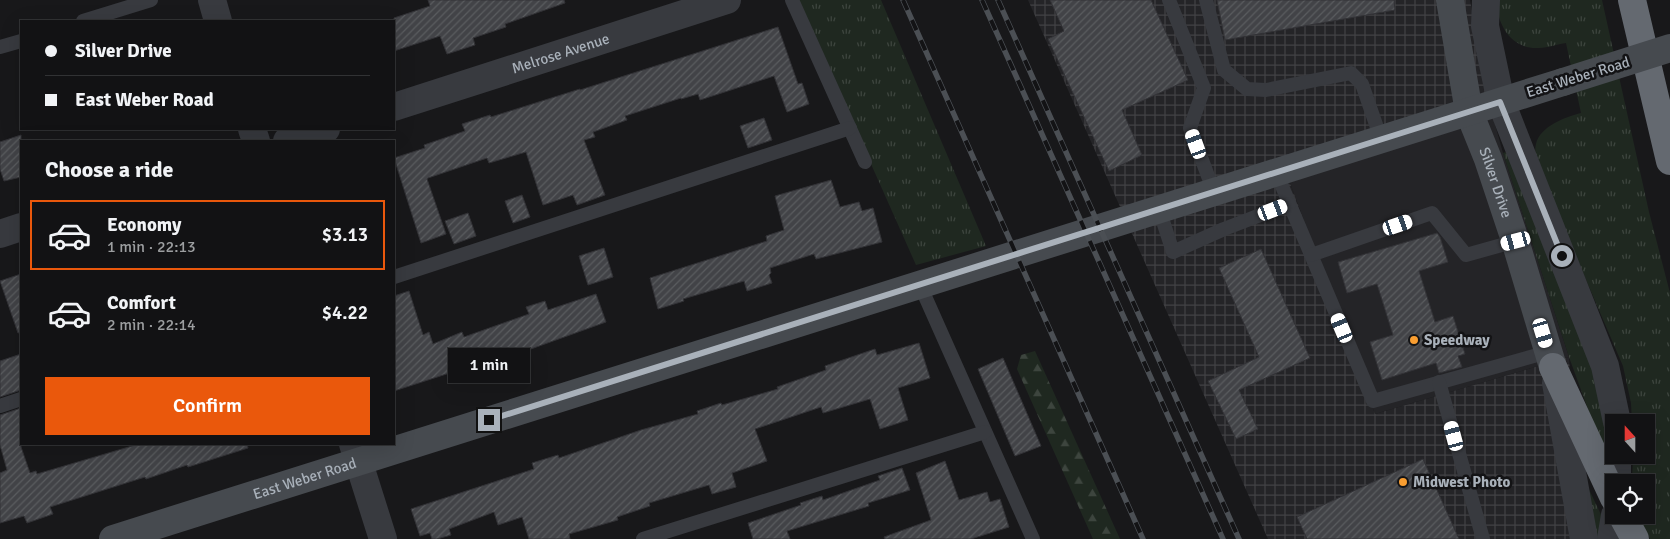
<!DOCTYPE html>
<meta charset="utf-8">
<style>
:root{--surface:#121214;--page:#1b1b1d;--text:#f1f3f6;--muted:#9c9ea0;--line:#313234;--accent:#ea580c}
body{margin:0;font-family:Signika,sans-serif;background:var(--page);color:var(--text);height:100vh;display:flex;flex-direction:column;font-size:19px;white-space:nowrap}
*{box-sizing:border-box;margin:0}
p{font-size:16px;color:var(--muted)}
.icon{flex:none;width:28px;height:28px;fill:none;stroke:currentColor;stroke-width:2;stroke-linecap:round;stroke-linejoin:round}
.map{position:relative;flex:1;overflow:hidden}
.details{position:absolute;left:20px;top:140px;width:375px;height:305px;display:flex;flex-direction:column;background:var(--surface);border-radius:0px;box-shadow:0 5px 20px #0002,0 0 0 1px var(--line)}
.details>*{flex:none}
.guide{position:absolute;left:20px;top:20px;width:375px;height:110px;border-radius:0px;box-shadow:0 5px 20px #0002,0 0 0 1px var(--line);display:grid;align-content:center;height:110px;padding:0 25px;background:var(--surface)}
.needle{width:32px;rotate:339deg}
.fabs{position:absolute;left:1605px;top:414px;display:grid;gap:10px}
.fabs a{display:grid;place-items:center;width:50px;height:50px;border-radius:0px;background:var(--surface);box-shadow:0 5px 20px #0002,0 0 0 1px var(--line);font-size:25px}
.end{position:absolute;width:22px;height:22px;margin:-11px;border:6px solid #a9b1ba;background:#111;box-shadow:0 0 0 2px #111}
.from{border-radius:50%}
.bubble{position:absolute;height:35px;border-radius:0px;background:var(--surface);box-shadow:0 5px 20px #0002,0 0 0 1px var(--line);font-size:16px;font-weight:600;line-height:35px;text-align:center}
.car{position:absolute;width:15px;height:30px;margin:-15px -8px;border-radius:6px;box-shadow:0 0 4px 1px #0007;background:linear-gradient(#fff 24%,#345 0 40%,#fff 0 76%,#345 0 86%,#fff 0)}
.guide b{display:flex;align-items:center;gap:18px;height:48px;font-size:19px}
.guide b+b{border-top:1px solid var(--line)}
.guide i{width:12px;height:12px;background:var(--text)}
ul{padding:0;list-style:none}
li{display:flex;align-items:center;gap:15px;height:70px;margin:0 10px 8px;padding:0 15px;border:2px solid transparent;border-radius:0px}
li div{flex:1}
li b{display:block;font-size:19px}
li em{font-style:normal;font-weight:600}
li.selected{border-color:var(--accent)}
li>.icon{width:45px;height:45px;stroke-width:1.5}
h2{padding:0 25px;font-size:22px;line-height:60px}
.cta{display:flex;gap:10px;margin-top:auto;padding:10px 25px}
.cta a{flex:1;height:58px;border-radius:0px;background:var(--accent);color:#fff;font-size:20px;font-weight:600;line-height:58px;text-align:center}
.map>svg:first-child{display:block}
.built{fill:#242427}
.industrial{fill:url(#industrial-grid)}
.grass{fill:url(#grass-tufts)}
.forest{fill:url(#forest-firs)}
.building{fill:url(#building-hatch);stroke:#323236}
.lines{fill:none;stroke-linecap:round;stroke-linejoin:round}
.lane{stroke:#383a3f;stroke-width:14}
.street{stroke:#383a3f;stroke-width:28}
.secondary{stroke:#464a4f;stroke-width:28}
.highway{stroke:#646970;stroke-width:28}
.rail-casing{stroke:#4b4f54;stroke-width:5.5}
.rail{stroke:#131315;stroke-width:4;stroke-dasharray:11;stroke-linecap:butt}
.secondary-bridge{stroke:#464a4f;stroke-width:28}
.route{stroke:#a9b1ba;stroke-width:6}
.poi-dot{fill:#f99e31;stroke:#131315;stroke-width:2}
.labels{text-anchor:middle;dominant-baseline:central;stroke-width:5;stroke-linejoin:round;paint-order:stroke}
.street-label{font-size:15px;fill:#a9b1ba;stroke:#131315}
.poi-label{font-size:15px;font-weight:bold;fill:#a9b1ba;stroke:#131315;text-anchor:start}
</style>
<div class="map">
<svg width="1670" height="539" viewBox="0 0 1670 539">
<defs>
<pattern id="industrial-grid" width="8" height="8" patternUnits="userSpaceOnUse" patternTransform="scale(1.25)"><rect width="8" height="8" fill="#242427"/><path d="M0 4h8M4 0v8" fill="none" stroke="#414144"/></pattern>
<pattern id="grass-tufts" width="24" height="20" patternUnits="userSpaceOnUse" patternTransform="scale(1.25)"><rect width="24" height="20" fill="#1f2820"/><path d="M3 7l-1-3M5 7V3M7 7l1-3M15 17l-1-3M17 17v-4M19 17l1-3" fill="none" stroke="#3d453e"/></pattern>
<pattern id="forest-firs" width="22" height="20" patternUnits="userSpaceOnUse" patternTransform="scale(1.25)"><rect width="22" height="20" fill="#1f2820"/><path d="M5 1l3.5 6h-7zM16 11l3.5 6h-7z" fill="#3d453e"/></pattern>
<pattern id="building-hatch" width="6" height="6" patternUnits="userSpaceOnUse" patternTransform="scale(1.25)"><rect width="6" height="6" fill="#424347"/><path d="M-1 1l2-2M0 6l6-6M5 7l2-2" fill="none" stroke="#5a5c5f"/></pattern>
</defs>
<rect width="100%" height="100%" fill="#18181a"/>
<!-- built -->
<path class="built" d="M1488,99L1503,153L1569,357L1375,414L1283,164Z"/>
<!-- industrial -->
<path class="industrial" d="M1028,0H1470L1488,99L1283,164L1375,414L1569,357L1576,481L1583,539H1268Z"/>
<!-- grass -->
<g class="grass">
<path d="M798,0H881L986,246L916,265Z"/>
<path d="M1497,0H1602L1649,212L1670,293V539H1650L1638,515H1646V482H1632L1633,455H1646V422H1632L1631,403L1623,366L1538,168C1536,160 1534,152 1536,144C1540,126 1566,117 1581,113L1566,43C1557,44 1548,48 1539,48C1512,50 1496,24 1497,0Z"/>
<path d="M1512,150L1608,398L1614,439L1613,453H1604L1569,357L1503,153Z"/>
<path d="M1583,477L1606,525L1604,539H1583Z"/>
</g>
<!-- forest -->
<path class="forest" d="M1035,351L1120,539H1093L1017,369L1021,355Z"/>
<!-- building -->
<g class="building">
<path d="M428,0H564L565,3L505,24L506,27L473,38L475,45L447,54L440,36L394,51V18L430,6Z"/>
<path d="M1050,0H1151L1188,80L1122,110L1142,155L1109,171L1048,39L1064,31Z"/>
<path d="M1217,0H1394L1395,10L1225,40Z"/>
<path d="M778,27L798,84L802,83L809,104L787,112L774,76L700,100L698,94L681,99V98L625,116L627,120L593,132L595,137L584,140L605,195L577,205L573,195L543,205L526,152L489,163L487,158L428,178L427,179L446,234L421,243L394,158L425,148L424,145L465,131L462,124L490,115L491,117L580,89V90Z"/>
<path d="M764,118L772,140L748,148L740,126Z"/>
<path d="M21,135V177L4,181L0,169V142Z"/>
<path d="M831,180L840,207L859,202L862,211L873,208L882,242L816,259L814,254L770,268L771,273L769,275L772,283L747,291L744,281L683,299L684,301L658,309L650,278L767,241L766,236L784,230L775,196Z"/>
<path d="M522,195L530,217L513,223L505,201Z"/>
<path d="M468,213L476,236L454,244L445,221Z"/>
<path d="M1437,233L1440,237L1448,262L1419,271L1435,322L1453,316L1465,354L1458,356L1462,367L1439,373L1436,363L1382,380L1370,342L1393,335L1377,284L1347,293L1338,262Z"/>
<path d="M604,248L613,277L588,285L579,256Z"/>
<path d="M1261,249L1310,358L1239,390L1258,429L1236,439L1208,381L1259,357L1219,268Z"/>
<path d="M21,274V332L18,333L0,281Z"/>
<path d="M409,291L423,335L429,332L433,344L462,332L464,337L529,314L526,307L545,301L548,310L596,294L606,322L528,350L529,352L503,360L502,356L394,391V296Z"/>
<path d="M919,343L930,378L898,388L908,420L880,429L870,399L823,413L821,407L755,429L767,461L732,473L736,487L712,494L709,485L649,503L650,506L617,517L618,520L569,534L570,539H529L522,517L498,525L494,512L449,529L451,535L437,539H432L430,533L420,536L411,509L534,469L532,463L558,455L559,458L641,430L698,414L697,411L721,403L722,405L778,389L777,387L826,370L825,366L875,349L877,355Z"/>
<path d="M21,354V390L0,397V361Z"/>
<path d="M1003,358L1041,446L1015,456L978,369Z"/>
<path d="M21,408V447L30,473L36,471L37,474L139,444H247L248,448L188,467L187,465L146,479L145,477L50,507L53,514L27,523L24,516L0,523V473L7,470L0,445V415Z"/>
<path d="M1423,459L1459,539H1307L1297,517Z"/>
<path d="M945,461L959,500L987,492L990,502L1000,499L1009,527L971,539H885L884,537L931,520L916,473Z"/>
<path d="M902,468L910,490L868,503L869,506L787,531L790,539H753L748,523L801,505L800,503L822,496L823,500L880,480L878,476Z"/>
</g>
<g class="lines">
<!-- lane -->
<g class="lane">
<path d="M792,0L865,162"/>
<path d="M1169,0L1204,88L1190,128L1214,192"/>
<path d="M1206,0L1224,70L1247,89L1266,90L1351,73L1362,84L1381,139"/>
<path d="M83,21L151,0"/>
<path d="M0,47L21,41"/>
<path d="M1276,172L1373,401L1548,352"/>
<path d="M1159,209L1173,252L1224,229L1289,204"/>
<path d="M1311,255L1432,213L1466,255L1516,241"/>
<path d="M394,277L850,128"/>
<path d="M920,285L1033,539"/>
<path d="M1439,382L1483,539"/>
<path d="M0,406L21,399"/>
<path d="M643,539L985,432"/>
</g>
<!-- street -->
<g class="street">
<path d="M212,0L218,21"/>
<path d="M1486,0L1485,26L1501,102L1605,366L1617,422"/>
<path id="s1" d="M394,107L727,0"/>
<path d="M252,129L256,141"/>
<path d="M287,141L326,129"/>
<path d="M0,234L21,227"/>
<path d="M1556,383L1584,539"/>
<path d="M353,444L383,539"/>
<path d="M1617,482V455"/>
<path d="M1611,539L1615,515"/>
</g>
<!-- secondary -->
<g class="secondary">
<path id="s2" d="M1450,0L1469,112L1488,159L1514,237L1553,367"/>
<path id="s3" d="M113,539L1563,82"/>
</g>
<!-- highway -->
<g class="highway">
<path d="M1632,0L1670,161"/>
<path d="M1553,367L1614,498"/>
<path d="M1622,515L1635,539"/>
</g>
<defs>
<g id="rail">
<path d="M903,0L1143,539"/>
<path d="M982,0L1223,539"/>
<path d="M998,0L1239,539"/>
</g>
</defs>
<!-- rail casing -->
<use href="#rail" class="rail-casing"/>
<!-- rail -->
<use href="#rail" class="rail"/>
<!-- secondary-bridge -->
<path class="secondary-bridge" d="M1563,82L1670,48"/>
</g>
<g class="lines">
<!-- route -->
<path class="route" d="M489,420L1500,102L1562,256"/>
</g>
<!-- markers -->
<g class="poi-dot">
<circle cx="1414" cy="340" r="5"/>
<circle cx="1403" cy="482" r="5"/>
</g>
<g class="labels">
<!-- street labels -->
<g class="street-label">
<text stroke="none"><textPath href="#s1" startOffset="175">Melrose Avenue</textPath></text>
<text transform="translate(1578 77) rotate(-17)">East Weber Road</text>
<text stroke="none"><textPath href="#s2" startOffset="189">Silver Drive</textPath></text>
<text stroke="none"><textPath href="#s3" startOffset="201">East Weber Road</textPath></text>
</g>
<!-- poi labels -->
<g class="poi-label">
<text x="1424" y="340">Speedway</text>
<text x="1413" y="482">Midwest Photo</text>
</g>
</g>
</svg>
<div class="fabs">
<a><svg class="needle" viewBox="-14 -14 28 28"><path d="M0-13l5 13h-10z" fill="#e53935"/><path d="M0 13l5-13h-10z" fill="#9c9ea0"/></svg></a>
<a><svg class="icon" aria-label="locate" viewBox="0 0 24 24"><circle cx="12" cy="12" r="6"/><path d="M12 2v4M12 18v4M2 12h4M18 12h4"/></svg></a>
</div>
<i class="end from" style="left:1562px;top:256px"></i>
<i class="end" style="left:489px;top:420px"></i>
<div class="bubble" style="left:448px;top:348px;width:82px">1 min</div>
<i class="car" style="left:1196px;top:144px;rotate:340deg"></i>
<i class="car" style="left:1273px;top:210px;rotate:69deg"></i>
<i class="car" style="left:1398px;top:225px;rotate:71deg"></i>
<i class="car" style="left:1516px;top:241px;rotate:255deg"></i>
<i class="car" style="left:1342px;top:328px;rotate:337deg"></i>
<i class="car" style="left:1543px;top:333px;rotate:163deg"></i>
<i class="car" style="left:1454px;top:436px;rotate:345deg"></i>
<div class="guide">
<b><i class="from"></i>Silver Drive</b>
<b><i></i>East Weber Road</b>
</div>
<section class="details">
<h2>Choose a ride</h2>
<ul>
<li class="selected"><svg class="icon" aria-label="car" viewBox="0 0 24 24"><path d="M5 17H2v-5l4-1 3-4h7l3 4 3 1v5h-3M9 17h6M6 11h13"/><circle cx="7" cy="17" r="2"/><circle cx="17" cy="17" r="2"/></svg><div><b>Economy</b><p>1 min · 22:13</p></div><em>$3.13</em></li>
<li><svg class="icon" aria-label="car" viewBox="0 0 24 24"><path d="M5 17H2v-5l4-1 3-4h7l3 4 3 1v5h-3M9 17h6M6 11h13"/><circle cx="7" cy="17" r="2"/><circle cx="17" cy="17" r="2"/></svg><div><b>Comfort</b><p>2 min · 22:14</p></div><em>$4.22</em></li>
</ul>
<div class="cta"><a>Confirm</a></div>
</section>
</div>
